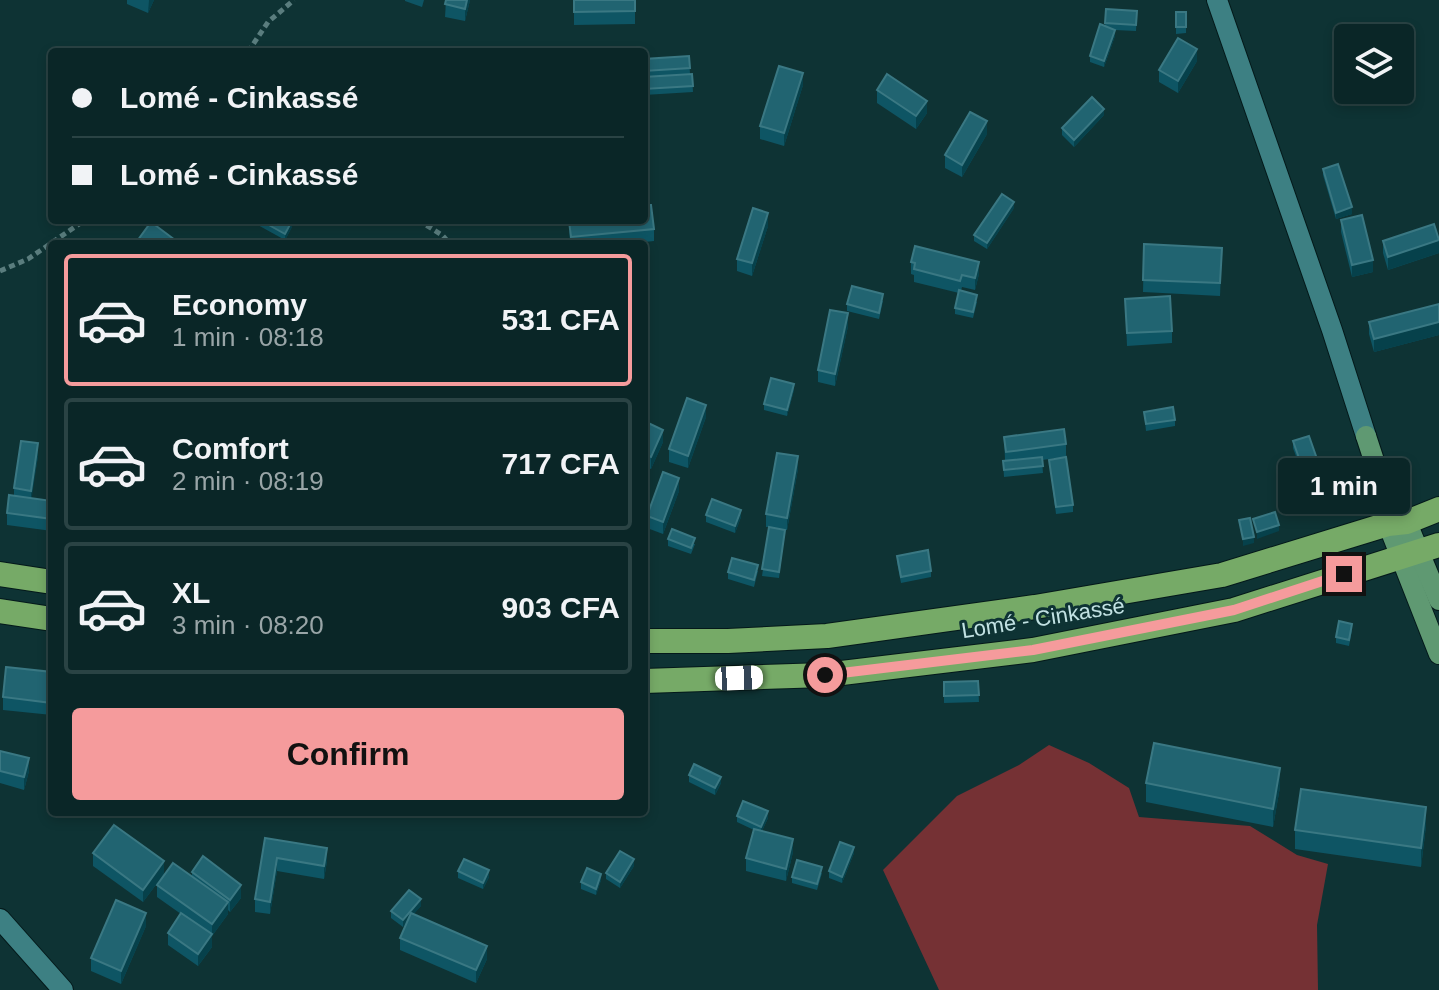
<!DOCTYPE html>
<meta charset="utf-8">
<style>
:root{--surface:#0a2627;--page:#183233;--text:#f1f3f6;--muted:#99a5a7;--line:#2a4344;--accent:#f59b9c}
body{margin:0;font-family:Arial,sans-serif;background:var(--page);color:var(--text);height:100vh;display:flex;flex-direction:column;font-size:30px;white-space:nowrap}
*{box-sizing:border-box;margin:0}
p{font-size:26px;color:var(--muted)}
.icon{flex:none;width:44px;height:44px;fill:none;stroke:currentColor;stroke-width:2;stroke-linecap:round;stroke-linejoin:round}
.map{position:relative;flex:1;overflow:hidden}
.panel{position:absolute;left:48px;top:240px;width:600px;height:576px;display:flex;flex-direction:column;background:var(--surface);border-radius:8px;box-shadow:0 4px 12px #0003,0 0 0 2px var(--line)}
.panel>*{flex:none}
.banner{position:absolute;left:48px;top:48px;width:600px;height:176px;border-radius:8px;box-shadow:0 4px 12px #0003,0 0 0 2px var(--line);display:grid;align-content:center;height:176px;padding:0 24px;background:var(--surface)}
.controls{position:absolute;left:1334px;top:24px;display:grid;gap:16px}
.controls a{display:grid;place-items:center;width:80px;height:80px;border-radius:8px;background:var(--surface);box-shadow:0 4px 12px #0003,0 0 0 2px var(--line);font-size:40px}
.end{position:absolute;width:36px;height:36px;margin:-18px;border:10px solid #f59b9c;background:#111;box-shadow:0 0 0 4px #111}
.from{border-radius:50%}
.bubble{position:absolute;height:56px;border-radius:8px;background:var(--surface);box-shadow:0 4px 12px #0003,0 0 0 2px var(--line);font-size:26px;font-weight:800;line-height:56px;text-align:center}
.car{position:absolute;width:24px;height:48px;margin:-24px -12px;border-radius:10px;box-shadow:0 0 6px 2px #0007;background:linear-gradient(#fff 24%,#345 0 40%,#fff 0 76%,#345 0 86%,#fff 0)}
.banner b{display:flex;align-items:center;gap:28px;height:76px;font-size:30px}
.banner b+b{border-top:2px solid var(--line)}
.banner i{width:20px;height:20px;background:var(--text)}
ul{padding:14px 0 0;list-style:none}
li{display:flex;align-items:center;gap:24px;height:132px;margin:0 16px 12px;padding:0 8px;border:4px solid var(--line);border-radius:8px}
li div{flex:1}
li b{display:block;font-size:30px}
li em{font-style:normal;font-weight:800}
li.selected{border-color:var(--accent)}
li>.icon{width:72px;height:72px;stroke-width:1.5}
.primary-button{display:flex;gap:16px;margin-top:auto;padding:16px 24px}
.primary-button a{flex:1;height:92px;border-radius:8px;background:var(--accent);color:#111;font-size:32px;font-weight:800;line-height:92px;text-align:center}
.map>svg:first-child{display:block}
.green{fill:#753134}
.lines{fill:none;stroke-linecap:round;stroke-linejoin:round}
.street-casing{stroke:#04191a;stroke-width:22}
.secondary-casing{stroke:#04191a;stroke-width:22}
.primary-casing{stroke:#04191a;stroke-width:22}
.highway-casing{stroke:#04191a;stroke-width:26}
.path{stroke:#5a7d7e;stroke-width:5;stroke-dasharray:6 4;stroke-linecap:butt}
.street{stroke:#3d8083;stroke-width:20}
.secondary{stroke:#3d8083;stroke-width:20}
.primary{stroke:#5f9972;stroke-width:20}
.highway{stroke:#76aa67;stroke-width:24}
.wall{fill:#0e5564}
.shaded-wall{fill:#06414b}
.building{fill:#216471;stroke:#3a7883;stroke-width:2}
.route{stroke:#f59b9c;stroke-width:10}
.labels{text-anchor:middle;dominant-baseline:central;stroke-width:6;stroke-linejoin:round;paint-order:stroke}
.street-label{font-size:22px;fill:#c2e2e3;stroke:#0e3334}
</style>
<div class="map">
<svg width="1439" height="990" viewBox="0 0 1439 990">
<rect width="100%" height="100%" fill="#0e3334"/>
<!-- green -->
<path class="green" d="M1049,745L1089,763L1129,788L1139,817L1250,826L1297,855L1328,864L1317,925L1318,990H939L883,870L957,796L1019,765Z"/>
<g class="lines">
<defs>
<path id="street" d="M0,919L63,990"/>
<path id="secondary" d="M1217,0L1332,330L1366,436"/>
<g id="primary">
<path d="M1366,436L1381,482L1388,524L1439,654"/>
<path d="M1387,475L1439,600"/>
</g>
<g id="highway">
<path d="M0,574L52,582"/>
<path d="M0,611L52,619"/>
<path d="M644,641H728L827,636L1035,607L1222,575L1388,524L1407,522L1439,509"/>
<path d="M644,681L825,675L1033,650L1234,610L1439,545"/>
</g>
</defs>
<!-- street casing -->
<use href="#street" class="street-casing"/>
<!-- secondary casing -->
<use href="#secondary" class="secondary-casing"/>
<!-- primary casing -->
<use href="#primary" class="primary-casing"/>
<!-- highway casing -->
<use href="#highway" class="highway-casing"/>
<!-- path -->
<g class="path">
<path d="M248,52L268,22L294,0"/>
<path d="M418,220L442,235L450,244"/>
<path d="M0,271L28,259L85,220"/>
</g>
<!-- street -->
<use href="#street" class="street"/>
<!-- secondary -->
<use href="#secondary" class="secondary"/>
<!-- primary -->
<use href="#primary" class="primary"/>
<!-- highway -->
<use href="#highway" class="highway"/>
</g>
<!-- wall -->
<g class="wall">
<path d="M127,0H154L148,13L127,4Z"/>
<path d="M405,0H424L422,7L405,1Z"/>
<path d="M446,0H470L465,21L445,17Z"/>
<path d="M574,0H635V24L574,25Z"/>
<path d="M1106,9L1137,11L1136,31L1115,30V36L1104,67L1090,62V56L1105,26Z"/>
<path d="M1176,12H1186V33L1176,34Z"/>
<path d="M689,56L690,74H692L693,92L644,95V59Z"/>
<path d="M1197,61L1178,93L1159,82V70Z"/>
<path d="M803,85L784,146L760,139V126Z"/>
<path d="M877,90L927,113L916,129L877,103Z"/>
<path d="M1104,115L1074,147L1062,135V128Z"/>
<path d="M987,134L962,177L945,168V155Z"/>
<path d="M1323,169L1352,214L1336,219L1323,175Z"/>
<path d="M1014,208L987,249L974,241V235Z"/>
<path d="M256,220H291L292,227L285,240L256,224Z"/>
<path d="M1341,220L1373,272L1352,277L1341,232Z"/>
<path d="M569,221L654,229V241L626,244H570Z"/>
<path d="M768,226L752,276L737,271V259Z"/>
<path d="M1383,241L1439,253L1388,270L1383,253Z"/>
<path d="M1144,244L1222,248L1220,296L1143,292Z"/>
<path d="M911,262L979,274L975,290L962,287L961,291L977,302L973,318L955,314V308L959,293L914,282V275L911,274Z"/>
<path d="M1125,299L1172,331V343L1127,346Z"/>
<path d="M883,301L879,319L847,311V304Z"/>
<path d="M1439,304V335L1374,352L1369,334V322Z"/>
<path d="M848,326L835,386L818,382V370Z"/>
<path d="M794,390L787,416L764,410V404Z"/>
<path d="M1144,412L1175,420V426L1146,431Z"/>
<path d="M706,417L688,468L669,462V449Z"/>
<path d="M644,421L663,442L651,469L644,466Z"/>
<path d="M1004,437L1066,444V457L1042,460L1043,473L1004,477L1003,461L1005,460Z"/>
<path d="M1293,441L1323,482L1307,487L1293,448Z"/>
<path d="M38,456L31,498L52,501V531L7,525V513L14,496V488Z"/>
<path d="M1049,460L1073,505V512L1056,514Z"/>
<path d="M798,469L787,530H785L779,578L762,576L769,527H766V514Z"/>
<path d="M679,491L663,534L647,528V516Z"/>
<path d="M706,515L741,517L735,533L706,522Z"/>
<path d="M668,539L695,544L691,554L668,546Z"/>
<path d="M897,556L931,571V577L901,583L897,562Z"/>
<path d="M758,571L754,587L728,579V572Z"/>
<path d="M1352,630L1349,646L1336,643V637Z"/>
<path d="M52,672V715L3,710V697Z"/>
<path d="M978,681L979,702L944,703V682Z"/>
<path d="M0,751L29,771L24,790L0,783Z"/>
<path d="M689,775L721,783L715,795L689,782Z"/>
<path d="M1146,783L1280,787L1273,827L1146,802Z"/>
<path d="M258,812H277L276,818L258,814Z"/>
<path d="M737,816L768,818L762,831L793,852L786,881L746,871V858L754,830L737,822Z"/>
<path d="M1426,826L1421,867L1295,849V830Z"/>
<path d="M265,838L327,861L324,879L277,871L270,914L255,912V899Z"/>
<path d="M93,853L164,874L143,902L93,866Z"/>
<path d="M854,853L842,883L829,878V871Z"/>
<path d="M634,866L620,888L606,879V873Z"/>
<path d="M458,871L489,877L483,889L458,878Z"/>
<path d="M192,872L241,898L230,912L228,910V914L212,936V947L198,966L168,945V933L181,914L157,897V885L192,876Z"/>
<path d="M822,873L817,890L792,883V877Z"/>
<path d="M601,880L596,895L581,889V882Z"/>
<path d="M421,906L413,914L487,959L476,983L400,950V938L407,922L403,927L391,918V911Z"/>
<path d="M146,926L121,984L91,971V958Z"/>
</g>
<!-- shaded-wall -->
<g class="shaded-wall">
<path d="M149,0H154L148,13Z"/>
<path d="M467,0H470L465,21V9Z"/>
<path d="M1115,30V36L1104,67V61Z"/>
<path d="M1197,49V61L1178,93V81Z"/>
<path d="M803,73V85L784,146V133Z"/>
<path d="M927,101V113L916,129V116Z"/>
<path d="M1104,109V115L1074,147V140Z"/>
<path d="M987,121V134L962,177V165Z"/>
<path d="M1014,202V208L987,249V243Z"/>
<path d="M1352,207V214L1336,219V213Z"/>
<path d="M768,213V226L752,276V263Z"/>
<path d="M292,221V227L285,240V234Z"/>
<path d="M1439,240V253L1388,270V257Z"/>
<path d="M1373,260V272L1352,277V265Z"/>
<path d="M979,262V274L975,290V278Z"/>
<path d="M848,313V326L835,386V374Z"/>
<path d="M1439,322V335L1374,352V339Z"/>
<path d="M794,384V390L787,416V410Z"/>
<path d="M706,405V417L688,468V456Z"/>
<path d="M663,430V442L651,469V457Z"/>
<path d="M38,443V456L31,503V491Z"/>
<path d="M798,456V469L787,530V518Z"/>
<path d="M1323,476V482L1307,487V481Z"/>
<path d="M679,478V491L663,534V522Z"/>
<path d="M741,510V517L735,533V526Z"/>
<path d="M1279,525V531L1257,539V532Z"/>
<path d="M1254,537V543L1243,546V539Z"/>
<path d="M29,758V771L24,790V777Z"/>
<path d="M1280,768V787L1273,827V809Z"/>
<path d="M721,777V783L715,795V788Z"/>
<path d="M1426,807V826L1421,867V848Z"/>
<path d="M768,811V818L761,833V827Z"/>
<path d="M793,839V852L786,881V869Z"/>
<path d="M854,847V853L842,883V877Z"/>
<path d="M327,848V861L324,879V866Z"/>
<path d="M277,858V871L270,914V902Z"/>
<path d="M634,859V866L620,888V882Z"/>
<path d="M164,861V874L143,902V890Z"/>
<path d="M489,870V877L483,889V883Z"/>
<path d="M601,874V880L596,895V889Z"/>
<path d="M241,885V898L230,912V900Z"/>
<path d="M421,899V906L403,927V920Z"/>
<path d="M228,902V914L212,936V947L198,966V954L212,934V924Z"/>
<path d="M146,913V926L121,984V971Z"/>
<path d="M487,946V959L476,983V970Z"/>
</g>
<!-- building -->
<g class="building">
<path d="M446,0H467L465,9L445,4Z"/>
<path d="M574,0H635V11L574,12Z"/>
<path d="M1106,9L1137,11L1136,25L1105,23Z"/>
<rect x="1176" y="12" width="10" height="15"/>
<path d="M1100,24L1115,30L1104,61L1090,56Z"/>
<path d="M1178,38L1197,49L1178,81L1159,70Z"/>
<path d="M689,56L690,68L644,71V59Z"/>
<path d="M779,66L803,73L784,133L760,126Z"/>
<path d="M692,74L693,86L644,89V77Z"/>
<path d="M887,74L927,101L916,116L877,90Z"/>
<path d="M1092,97L1104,109L1074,140L1062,128Z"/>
<path d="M970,112L987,121L962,165L945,155Z"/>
<path d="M1338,164L1352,207L1336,213L1323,169Z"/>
<path d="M1002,194L1014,202L987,243L974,235Z"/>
<path d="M644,205H651L654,229L571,237L569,221L644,220Z"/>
<path d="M753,208L768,213L752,263L737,259Z"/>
<path d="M1362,215L1373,260L1352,265L1341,220Z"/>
<path d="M260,220H291L292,221L285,234Z"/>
<path d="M151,222L179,243V244H135Z"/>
<path d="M1434,224L1439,240L1388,257L1383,241Z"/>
<path d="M1144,244L1222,248L1220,283L1143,280Z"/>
<path d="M915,246L979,262L975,278L962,275L960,281L914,269L915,263L911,262Z"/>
<path d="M852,286L883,294L879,313L847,304Z"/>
<path d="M959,290L977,295L973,312L955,308Z"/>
<path d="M1170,296L1172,331L1127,333L1125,299Z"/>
<path d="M1439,304V322L1374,339L1369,322Z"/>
<path d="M830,310L848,313L835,374L818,370Z"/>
<path d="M771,378L794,384L787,410L764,404Z"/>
<path d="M687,398L706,405L688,456L669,449Z"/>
<path d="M1173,407L1175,420L1146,424L1144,412Z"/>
<path d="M644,421L663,430L651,457L644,454Z"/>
<path d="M1064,429L1066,444L1006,452L1004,437Z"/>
<path d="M1309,436L1323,476L1307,481L1293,441Z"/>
<path d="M21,441L38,443L31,491L14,488Z"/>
<path d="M777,453L798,456L787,518L766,514Z"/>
<path d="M1042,457L1043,466L1004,470L1003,461Z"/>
<path d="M1066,457L1073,505L1056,507L1049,460Z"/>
<path d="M663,472L679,478L663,522L647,516Z"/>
<path d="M9,495L52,501V519L7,513Z"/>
<path d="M712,499L741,510L735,526L706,515Z"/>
<path d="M1275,512L1279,525L1257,532L1253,519Z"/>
<path d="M1250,518L1254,537L1243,539L1239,520Z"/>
<path d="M769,527L785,530L779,572L762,569Z"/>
<path d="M672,529L695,538L691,548L668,539Z"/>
<path d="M928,550L931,571L901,577L897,556Z"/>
<path d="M732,558L758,565L754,580L728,572Z"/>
<path d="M1339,621L1352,624L1349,640L1336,637Z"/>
<path d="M6,667L52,672V703L3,697Z"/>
<path d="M978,681L979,695L944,696V682Z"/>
<path d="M1154,743L1280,768L1273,809L1146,783Z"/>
<path d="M0,751L29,758L24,777L0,771Z"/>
<path d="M694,764L721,777L715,788L689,775Z"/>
<path d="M1301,789L1426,807L1421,848L1295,830Z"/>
<path d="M743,801L768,811L761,827L737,816Z"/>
<path d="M114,825L164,861L143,890L93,853Z"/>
<path d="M754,829L793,839L786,869L746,858Z"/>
<path d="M265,838L327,848L324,866L277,858L270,902L255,899Z"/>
<path d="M840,842L854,847L842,877L829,871Z"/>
<path d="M620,851L634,859L620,882L606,873Z"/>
<path d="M203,856L241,885L230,900L192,872Z"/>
<path d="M464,859L489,870L483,883L458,871Z"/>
<path d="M797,860L822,867L817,884L792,877Z"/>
<path d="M173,863L228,902L212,924L157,885Z"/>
<path d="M587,868L601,874L596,889L581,882Z"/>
<path d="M409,890L421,899L403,920L391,911Z"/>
<path d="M116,900L146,913L121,971L91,958Z"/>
<path d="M181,913L212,934L198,954L168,933Z"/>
<path d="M411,913L487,946L476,970L400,938Z"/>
</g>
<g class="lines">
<!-- route -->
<path class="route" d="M825,675L1033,650L1234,610L1344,574"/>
</g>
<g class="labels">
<!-- street labels -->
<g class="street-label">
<text transform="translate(1043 618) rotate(-9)">Lomé - Cinkassé</text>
</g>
</g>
</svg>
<div class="controls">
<a><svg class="icon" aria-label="layers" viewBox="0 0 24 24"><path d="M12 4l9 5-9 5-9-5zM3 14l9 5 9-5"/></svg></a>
</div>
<i class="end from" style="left:825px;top:675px"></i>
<i class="end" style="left:1344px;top:574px"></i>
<div class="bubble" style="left:1278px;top:458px;width:132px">1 min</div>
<i class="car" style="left:739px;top:678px;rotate:88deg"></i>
<div class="banner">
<b><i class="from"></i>Lomé - Cinkassé</b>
<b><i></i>Lomé - Cinkassé</b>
</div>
<section class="panel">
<ul>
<li class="selected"><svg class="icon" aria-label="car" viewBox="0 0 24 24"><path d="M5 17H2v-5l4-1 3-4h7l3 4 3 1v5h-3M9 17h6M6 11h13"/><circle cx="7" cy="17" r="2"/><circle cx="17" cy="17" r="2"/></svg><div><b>Economy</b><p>1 min · 08:18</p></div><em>531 CFA</em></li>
<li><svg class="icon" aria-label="car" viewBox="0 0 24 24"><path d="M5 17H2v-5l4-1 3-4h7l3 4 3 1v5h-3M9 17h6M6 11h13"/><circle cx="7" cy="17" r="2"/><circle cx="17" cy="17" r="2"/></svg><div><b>Comfort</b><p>2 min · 08:19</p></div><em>717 CFA</em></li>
<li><svg class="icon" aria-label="car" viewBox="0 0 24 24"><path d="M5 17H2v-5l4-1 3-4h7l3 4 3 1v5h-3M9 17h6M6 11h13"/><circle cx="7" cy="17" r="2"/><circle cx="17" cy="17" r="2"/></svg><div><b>XL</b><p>3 min · 08:20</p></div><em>903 CFA</em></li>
</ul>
<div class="primary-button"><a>Confirm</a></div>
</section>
</div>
